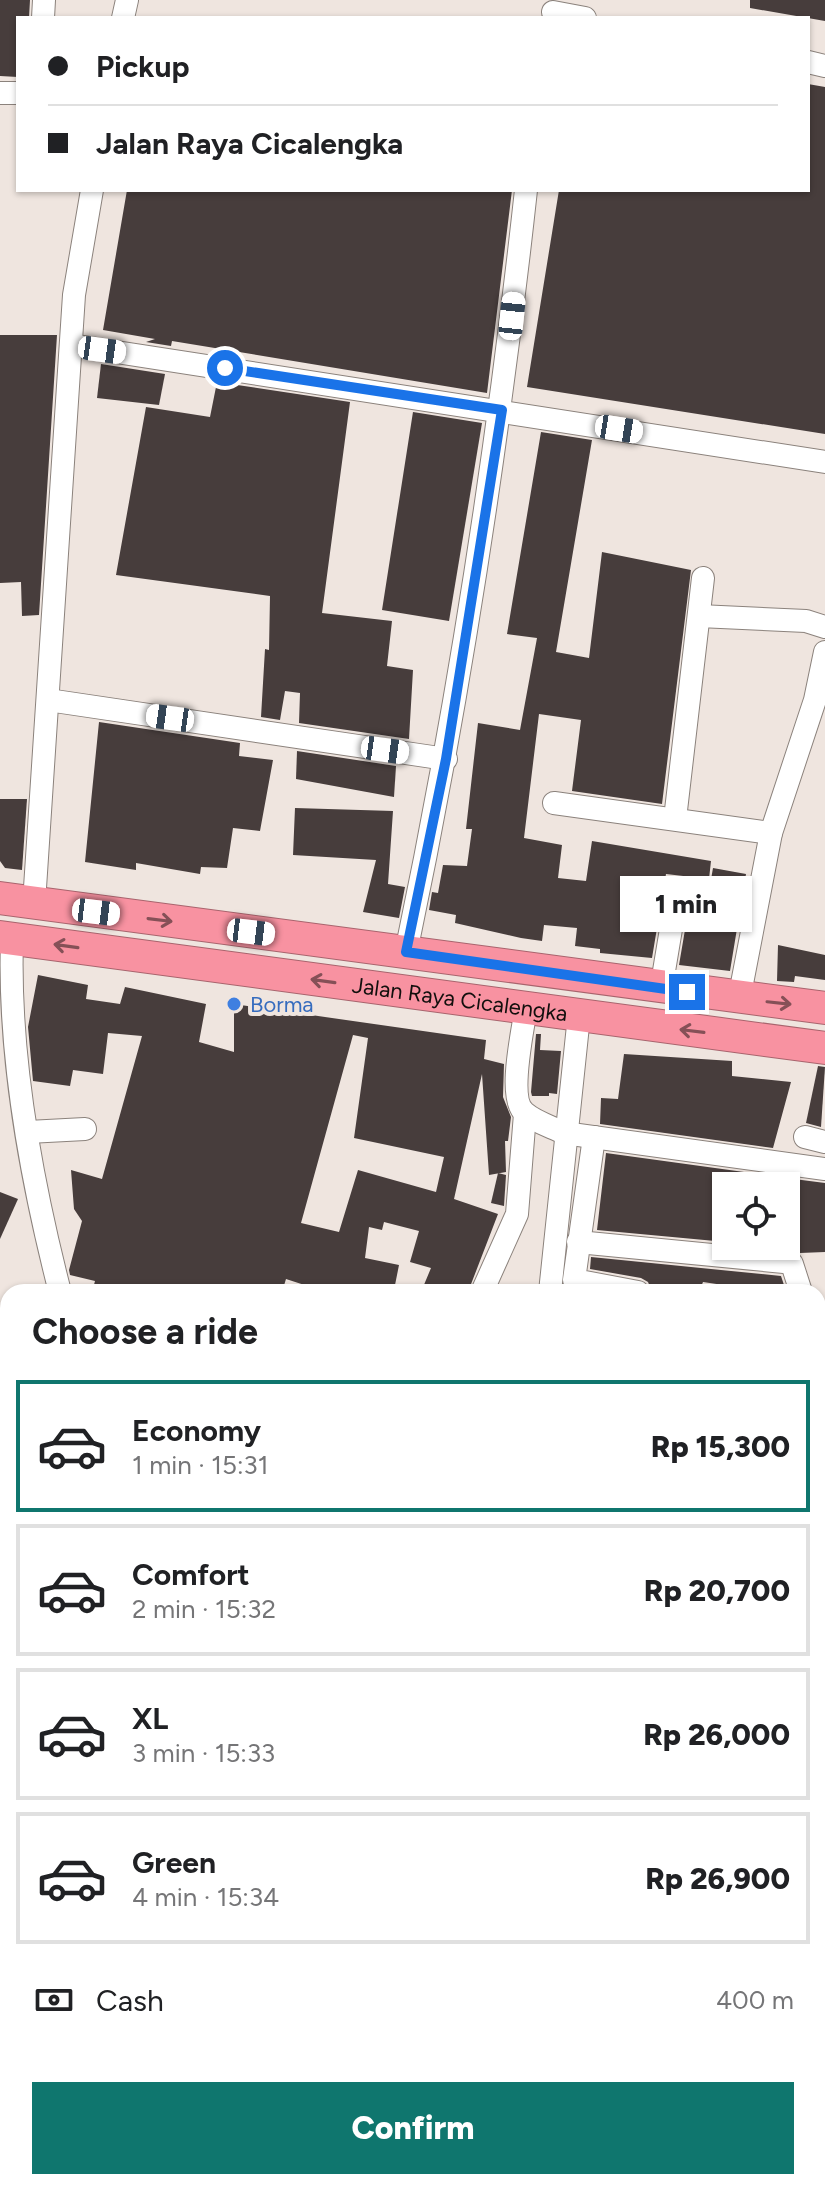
<!DOCTYPE html>
<meta charset="utf-8">
<style>
:root{--surface:#fff;--page:#f2f2f2;--text:#202124;--muted:#757577;--line:#e0e0e0;--accent:#0f766e}
body{margin:0;font-family:Figtree,sans-serif;background:var(--page);color:var(--text);height:100vh;display:flex;flex-direction:column;font-size:30px;white-space:nowrap}
*{box-sizing:border-box;margin:0}
p{font-size:26px;color:var(--muted)}
.icon{flex:none;width:44px;height:44px;fill:none;stroke:currentColor;stroke-width:2;stroke-linecap:round;stroke-linejoin:round}
.map{position:relative;flex:1;overflow:hidden}
.drawer{position:absolute;left:0px;top:1284px;width:826px;height:906px;display:flex;flex-direction:column;background:var(--surface);border-radius:24px 24px 0 0;box-shadow:0 2px 6px #0004}
.drawer>*{flex:none}
.guide{position:absolute;left:16px;top:16px;width:794px;height:176px;border-radius:0px;box-shadow:0 2px 6px #0004;display:grid;align-content:center;height:176px;padding:0 32px;background:var(--surface)}
.fabs{position:absolute;left:712px;top:1172px;display:grid;gap:16px}
.fabs a{display:grid;place-items:center;width:88px;height:88px;border-radius:0px;background:var(--surface);box-shadow:0 2px 6px #0004;font-size:40px}
.end{position:absolute;width:36px;height:36px;margin:-18px;border:10px solid #1a73e8;background:#fff;box-shadow:0 0 0 4px #fff}
.from{border-radius:50%}
.bubble{position:absolute;height:56px;border-radius:0px;background:var(--surface);box-shadow:0 2px 6px #0004;font-size:26px;font-weight:800;line-height:56px;text-align:center}
.car{position:absolute;width:24px;height:48px;margin:-24px -12px;border-radius:10px;box-shadow:0 0 6px 2px #0007;background:linear-gradient(#fff 24%,#345 0 40%,#fff 0 76%,#345 0 86%,#fff 0)}
.guide b{display:flex;align-items:center;gap:28px;height:76px;font-size:30px}
.guide b+b{border-top:2px solid var(--line)}
.guide i{width:20px;height:20px;background:var(--text)}
ul{padding:0;list-style:none}
li{display:flex;align-items:center;gap:24px;height:132px;margin:0 16px 12px;padding:0 16px;border:4px solid var(--line);border-radius:0px}
li div{flex:1}
li b{display:block;font-size:30px}
li em{font-style:normal;font-weight:800}
li.active{border-color:var(--accent)}
li>.icon{width:72px;height:72px;stroke-width:1.5}
h2{padding:0 32px;font-size:36px;line-height:96px}
.pay{display:flex;align-items:center;gap:20px;height:88px;padding:0 32px;font-size:30px}
.pay p{margin-inline-start:auto}
.primary-button{display:flex;gap:16px;margin-top:auto;padding:16px 32px}
.primary-button a{flex:1;height:92px;border-radius:0px;background:var(--accent);color:#fff;font-size:32px;font-weight:800;line-height:92px;text-align:center}
.map>svg:first-child{display:block}
.lines{fill:none;stroke-linecap:round;stroke-linejoin:round}
.river{stroke:#86aacd;stroke-width:34}
.building{fill:#473d3c;fill-rule:evenodd}
.minor-casing{stroke:#8b827c;stroke-width:24}
.highway-casing{stroke:#a8646d;stroke-width:34}
.minor{stroke:#fff;stroke-width:22}
.highway{stroke:#f892a1;stroke-width:32}
.oneway{stroke:#855057}
.route{stroke:#1a73e8;stroke-width:10}
.shop-dot{fill:#3f7fe0;stroke:#efe5df;stroke-width:3}
.labels{text-anchor:middle;dominant-baseline:central;stroke-width:8;stroke-linejoin:round;paint-order:stroke}
.street-label{font-size:22px;fill:#120f0d;stroke:#efe5df}
.shop-label{font-size:22px;fill:#366cbe;stroke:#efe5df;text-anchor:start}
</style>
<div class="map">
<svg width="825" height="2189" viewBox="0 0 825 2189">
<rect width="100%" height="100%" fill="#efe5df"/>
<g class="lines">
<!-- river -->
<g class="river">
<path d="M818,1434L825,1432"/>
<path d="M0,1534L8,1544"/>
</g>
</g>
<!-- building -->
<g class="building">
<path d="M0,0H30L29,18H18V77L0,76Z"/>
<path d="M750,0H825V21L750,8Z"/>
<path d="M808,84L825,87V434L527,387L559,190H808Z"/>
<path d="M127,190H512L487,393L172,341L171,346L146,342L155,339L103,330Z"/>
<path d="M0,335H57L39,615L22,616L21,582L0,583Z"/>
<path d="M101,364L165,374L159,405L97,398Z"/>
<path d="M217,382L350,402L322,613L392,621L387,666L413,670L409,739L299,723L300,693L285,691L280,720L261,717L265,649L269,650L270,596L116,575L146,407L210,417Z"/>
<path d="M413,412L482,423L449,621L382,610Z"/>
<path d="M541,432L592,440L556,652L589,658L602,552L691,570L662,804L572,791L581,720L539,714L524,838L562,845L558,878L586,881L592,841L711,861L709,879L666,874L652,958L600,953V949L575,946L577,928L544,925L542,941L521,938L455,923L456,915L429,910L432,892L438,893L443,865L467,866L472,829H466L478,723L520,730L537,638L507,634Z"/>
<path d="M99,722L240,743L239,756L273,760L260,831L233,828L227,868L201,867L200,874L136,863V870L85,862Z"/>
<path d="M297,751L396,766L394,797L296,779Z"/>
<path d="M0,799H27L22,870L5,868L0,861Z"/>
<path d="M295,808L393,811L388,884L405,887L399,918L363,912L376,860L293,855Z"/>
<path d="M713,868L746,874L730,971L679,965L687,918L704,920Z"/>
<path d="M778,945L825,955V980L795,976L794,982L777,981Z"/>
<path d="M38,975L88,985L86,999L120,1004L125,987L206,1004L199,1042L234,1052V1004L486,1040L484,1059L504,1064L503,1097L511,1117L508,1141H505L506,1172L489,1175L482,1074L454,1199L498,1214L468,1292H421L431,1268L410,1262L419,1231L384,1222L382,1230L369,1227L365,1258L399,1265L394,1290L355,1284L354,1292L329,1289L326,1292L286,1279L282,1292H92L95,1281L70,1275L69,1270L82,1221L74,1209L71,1170L102,1179L142,1036L108,1033L103,1074L73,1070L70,1086L33,1081L28,1027ZM353,1035L368,1038L354,1138L444,1157L436,1192L358,1170L339,1232L301,1223Z"/>
<path d="M536,1034H541L540,1050L561,1051L557,1094L549,1093V1096H532L531,1092Z"/>
<path d="M624,1054L732,1061V1076L791,1082L773,1148L600,1124L601,1098L618,1099Z"/>
<path d="M818,1066L825,1067L821,1127L806,1123Z"/>
<path d="M606,1153L766,1175L763,1186H726V1242L597,1230Z"/>
<path d="M498,1173L506,1175L504,1206L491,1203Z"/>
<path d="M794,1179L825,1183V1252L800,1253L789,1249L786,1185L793,1186Z"/>
<path d="M0,1192L18,1199L0,1239Z"/>
<path d="M591,1257L781,1276L786,1291L736,1292L730,1286L703,1282L699,1292H652L648,1282L641,1278L590,1269Z"/>
</g>
<g class="lines">
<defs>
<g id="minor">
<path d="M553,12L585,18"/>
<path d="M43,18L44,0"/>
<path d="M123,18L127,0"/>
<path d="M808,62L825,66"/>
<path d="M0,93H18"/>
<path d="M71,345L825,462"/>
<path d="M699,616L806,621L825,627"/>
<path d="M48,700L446,759"/>
<path d="M554,803L771,833"/>
<path d="M675,819L703,578"/>
<path d="M34,903L74,295L92,190"/>
<path d="M12,939C8,1056 31,1179 60,1292"/>
<path d="M406,952C459,700 498,446 526,190"/>
<path d="M661,989L675,905"/>
<path d="M739,999L771,833L815,700L825,652"/>
<path d="M526,1008C523,1030 507,1099 525,1113C535,1122 552,1127 564,1133L825,1169"/>
<path d="M28,1132L85,1129"/>
<path d="M594,1137L574,1280L638,1292"/>
<path d="M805,1137L825,1142"/>
<path d="M578,1242L784,1262L792,1264L801,1292"/>
<path d="M482,1292L517,1214L525,1114"/>
<path d="M550,1292L579,1016"/>
<path d="M818,1539L825,1541"/>
<path d="M0,1708L8,1673"/>
<path d="M818,1871L825,1878"/>
<path d="M0,1877L8,1909"/>
<path d="M818,1960L825,1950"/>
<path d="M818,2030L825,2025"/>
<path d="M818,2047L825,2053"/>
<path d="M4,2189L7,2174"/>
<path d="M84,2189L95,2182"/>
</g>
<g id="highway">
<path d="M0,898L825,1008"/>
<path id="s1" d="M0,937L825,1048"/>
</g>
</defs>
<!-- minor casing -->
<use href="#minor" class="minor-casing"/>
<!-- highway casing -->
<use href="#highway" class="highway-casing"/>
<!-- minor -->
<use href="#minor" class="minor"/>
<!-- highway -->
<use href="#highway" class="highway"/>
</g>
<!-- one-way arrows -->
<defs><path id="oneway-shaft" d="M-6 0H5M1.5-3L5.5 0L1.5 3" fill="none" stroke-width="1.6" stroke-linecap="round" stroke-linejoin="round" transform="scale(2)"/></defs>
<g class="oneway">
<use href="#oneway-shaft" transform="translate(160 920) rotate(7)"/>
<use href="#oneway-shaft" transform="translate(66 946) rotate(-172)"/>
<use href="#oneway-shaft" transform="translate(323 981) rotate(-172)"/>
<use href="#oneway-shaft" transform="translate(779 1003) rotate(6)"/>
<use href="#oneway-shaft" transform="translate(692 1031) rotate(-173)"/>
</g>
<g class="lines">
<!-- route -->
<path class="route" d="M225,368L502,410L446,759L406,952L687,992"/>
</g>
<!-- markers -->
<circle class="shop-dot" cx="234" cy="1004" r="8"/>
<g class="labels">
<!-- street labels -->
<g class="street-label">
<text stroke="none"><textPath href="#s1" startOffset="464">Jalan Raya Cicalengka</textPath></text>
</g>
<!-- shop labels -->
<g class="shop-label">
<text x="250" y="1004">Borma</text>
</g>
</g>
</svg>
<div class="fabs">
<a><svg class="icon" aria-label="locate" viewBox="0 0 24 24"><circle cx="12" cy="12" r="6"/><path d="M12 2v4M12 18v4M2 12h4M18 12h4"/></svg></a>
</div>
<i class="end from" style="left:225px;top:368px"></i>
<i class="end" style="left:687px;top:992px"></i>
<div class="bubble" style="left:620px;top:876px;width:132px">1 min</div>
<i class="car" style="left:512px;top:316px;rotate:6deg"></i>
<i class="car" style="left:102px;top:350px;rotate:98deg"></i>
<i class="car" style="left:619px;top:429px;rotate:99deg"></i>
<i class="car" style="left:170px;top:718px;rotate:278deg"></i>
<i class="car" style="left:385px;top:750px;rotate:98deg"></i>
<i class="car" style="left:96px;top:912px;rotate:97deg"></i>
<i class="car" style="left:251px;top:932px;rotate:97deg"></i>
<div class="guide">
<b><i class="from"></i>Pickup</b>
<b><i></i>Jalan Raya Cicalengka</b>
</div>
<section class="drawer">
<h2>Choose a ride</h2>
<ul>
<li class="active"><svg class="icon" aria-label="car" viewBox="0 0 24 24"><path d="M5 17H2v-5l4-1 3-4h7l3 4 3 1v5h-3M9 17h6M6 11h13"/><circle cx="7" cy="17" r="2"/><circle cx="17" cy="17" r="2"/></svg><div><b>Economy</b><p>1 min · 15:31</p></div><em>Rp 15,300</em></li>
<li><svg class="icon" aria-label="car" viewBox="0 0 24 24"><path d="M5 17H2v-5l4-1 3-4h7l3 4 3 1v5h-3M9 17h6M6 11h13"/><circle cx="7" cy="17" r="2"/><circle cx="17" cy="17" r="2"/></svg><div><b>Comfort</b><p>2 min · 15:32</p></div><em>Rp 20,700</em></li>
<li><svg class="icon" aria-label="car" viewBox="0 0 24 24"><path d="M5 17H2v-5l4-1 3-4h7l3 4 3 1v5h-3M9 17h6M6 11h13"/><circle cx="7" cy="17" r="2"/><circle cx="17" cy="17" r="2"/></svg><div><b>XL</b><p>3 min · 15:33</p></div><em>Rp 26,000</em></li>
<li><svg class="icon" aria-label="car" viewBox="0 0 24 24"><path d="M5 17H2v-5l4-1 3-4h7l3 4 3 1v5h-3M9 17h6M6 11h13"/><circle cx="7" cy="17" r="2"/><circle cx="17" cy="17" r="2"/></svg><div><b>Green</b><p>4 min · 15:34</p></div><em>Rp 26,900</em></li>
</ul>
<div class="pay"><svg class="icon" aria-label="cash" viewBox="0 0 24 24"><path d="M3 7h18v10H3z"/><circle cx="12" cy="12" r="2"/></svg>Cash<p>400 m</p></div>
<div class="primary-button"><a>Confirm</a></div>
</section>
</div>
